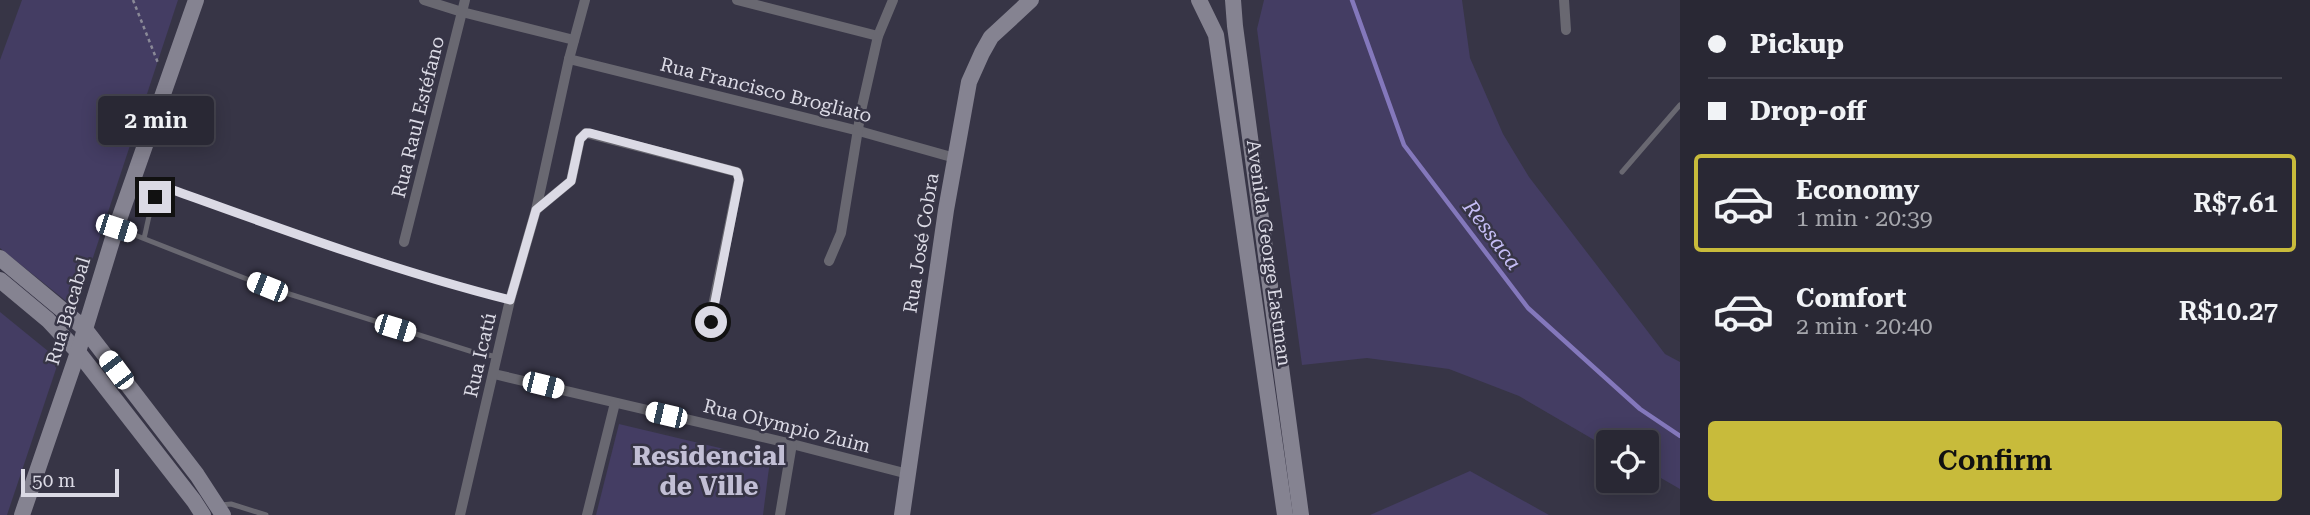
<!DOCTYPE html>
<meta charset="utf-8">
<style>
:root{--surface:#292834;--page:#31303c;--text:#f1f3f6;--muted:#a5a6ac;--line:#45444f;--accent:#c8bb3b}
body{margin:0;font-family:"Roboto Serif",serif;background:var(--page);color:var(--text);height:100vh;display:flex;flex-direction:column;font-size:26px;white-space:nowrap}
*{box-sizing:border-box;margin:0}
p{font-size:23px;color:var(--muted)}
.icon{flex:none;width:38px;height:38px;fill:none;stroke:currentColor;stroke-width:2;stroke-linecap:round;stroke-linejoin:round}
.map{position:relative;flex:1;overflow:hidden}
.panel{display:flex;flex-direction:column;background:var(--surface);width:630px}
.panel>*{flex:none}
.banner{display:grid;align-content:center;height:154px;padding:0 28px;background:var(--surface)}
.controls{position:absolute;left:1596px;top:430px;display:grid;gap:14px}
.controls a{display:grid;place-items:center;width:63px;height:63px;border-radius:7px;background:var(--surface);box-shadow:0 4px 18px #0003,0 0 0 2px var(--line);font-size:35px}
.scale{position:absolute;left:21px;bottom:18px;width:98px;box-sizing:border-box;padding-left:7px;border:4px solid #dbdae5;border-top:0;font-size:19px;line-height:24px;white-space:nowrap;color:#dbdae5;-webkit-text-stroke:5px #373546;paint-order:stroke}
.end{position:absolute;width:32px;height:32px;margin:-16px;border:9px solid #dbdae5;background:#111;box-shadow:0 0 0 4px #111}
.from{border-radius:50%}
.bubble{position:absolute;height:49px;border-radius:7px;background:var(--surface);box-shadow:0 4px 18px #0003,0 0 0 2px var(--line);font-size:23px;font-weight:600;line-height:49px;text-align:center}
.car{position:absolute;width:21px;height:42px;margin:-21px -10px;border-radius:9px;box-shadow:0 0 5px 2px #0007;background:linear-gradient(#fff 24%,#345 0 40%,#fff 0 76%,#345 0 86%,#fff 0)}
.banner b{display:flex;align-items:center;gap:24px;height:66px;font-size:26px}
.banner b+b{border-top:2px solid var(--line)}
.banner i{width:18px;height:18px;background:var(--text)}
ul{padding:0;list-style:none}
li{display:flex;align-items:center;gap:21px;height:98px;margin:0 14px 10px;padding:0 14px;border:4px solid transparent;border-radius:7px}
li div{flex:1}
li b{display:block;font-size:26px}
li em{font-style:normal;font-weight:600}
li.current{border-color:var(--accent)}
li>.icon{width:63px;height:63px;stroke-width:1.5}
.cta{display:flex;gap:14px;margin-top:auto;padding:14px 28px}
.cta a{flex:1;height:80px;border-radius:7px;background:var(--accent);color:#111;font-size:28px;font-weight:600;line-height:80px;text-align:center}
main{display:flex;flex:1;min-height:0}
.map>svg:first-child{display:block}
.green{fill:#443d63}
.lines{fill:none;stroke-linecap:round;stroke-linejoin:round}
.stream{stroke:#8478bc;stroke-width:4.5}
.path{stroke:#8a8997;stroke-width:2.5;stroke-dasharray:3.5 3.5;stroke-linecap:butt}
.lane{stroke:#696871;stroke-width:5}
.street{stroke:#696871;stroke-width:10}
.secondary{stroke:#858391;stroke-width:16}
.route{stroke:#dbdae5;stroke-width:9}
.labels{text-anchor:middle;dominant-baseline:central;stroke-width:5;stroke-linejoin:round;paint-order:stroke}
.street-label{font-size:19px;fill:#dbdae5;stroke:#373546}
.water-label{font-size:21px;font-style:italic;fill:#c5bdf5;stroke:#373546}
.district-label{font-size:26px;font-weight:bold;fill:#c2bfd5;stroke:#373546}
</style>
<main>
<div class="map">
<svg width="1680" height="515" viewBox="0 0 1680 515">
<rect width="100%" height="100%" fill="#373546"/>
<!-- green -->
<g class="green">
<path d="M22,0H178L76,309L0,248V60Z"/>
<path d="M1264,0H1462L1470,58L1503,134L1529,177L1665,354L1680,362V489L1647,470V443H1608V448L1519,396L1449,369L1367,358L1302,365L1257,29Z"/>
<path d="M0,312L59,360L7,515H0Z"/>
<path d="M619,424L770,460L763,515H596Z"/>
<path d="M1470,471L1549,515H1370Z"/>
</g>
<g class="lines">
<!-- stream -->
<path class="stream" d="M1352,0L1404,145L1528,308L1640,409L1680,436"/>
<!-- path -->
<path class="path" d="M133,0L158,63"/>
<!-- lane -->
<g class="lane">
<path d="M1622,172L1680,105"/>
<path d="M117,228L267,287L473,352L498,357"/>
<path d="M144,238C149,221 150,188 173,189C283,230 394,270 509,299"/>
<path d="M221,505L231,504L266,515"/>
</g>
<!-- street -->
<g class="street">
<path d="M424,0L462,12L574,40"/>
<path d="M737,0L878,36"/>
<path d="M1564,0L1566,30"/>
<path d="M569,59L859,131L955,158"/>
<path d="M536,210L571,181L580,139L586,133L737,172L739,179L708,330"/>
<path d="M404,242L465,0"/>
<path d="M829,261L841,233L861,111L878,36L893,0"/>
<path d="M494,374L792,444L908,474"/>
<path d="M460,515L510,300L536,210L569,59L585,0"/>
<path d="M587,515L615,403"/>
<path d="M780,515L792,444"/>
</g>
<!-- secondary -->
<g class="secondary">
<path d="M1199,0L1216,35L1285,515"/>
<path d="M1233,0L1235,26L1301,515"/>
<path d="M0,258L84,328L197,475L223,515"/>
<path d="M0,280L48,320L78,352L194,501L203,515"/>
<path d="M22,515L78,352L116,228L196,0"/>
<path d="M902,515L946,210L969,82L982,53L991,37L1031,0"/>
</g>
</g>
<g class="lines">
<!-- route -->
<path class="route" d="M155,197L162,190H173C284,230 395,271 510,300L536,210L571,181L580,139L586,133H590L737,172L739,180L711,322"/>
</g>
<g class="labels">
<!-- street labels -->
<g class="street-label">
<text transform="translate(766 90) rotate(14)">Rua Francisco Brogliato</text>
<text transform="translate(418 117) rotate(-76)">Rua Raul Estéfano</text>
<text transform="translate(921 243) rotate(-81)">Rua José Cobra</text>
<text transform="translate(1269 253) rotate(82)">Avenida George Eastman</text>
<text transform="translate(68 311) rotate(-73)">Rua Bacabal</text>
<text transform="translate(480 355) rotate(-77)">Rua Icatú</text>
<text transform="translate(787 426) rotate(14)">Rua Olympio Zuim</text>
</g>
<!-- water labels -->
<g class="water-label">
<text transform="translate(1492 235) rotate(53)">Ressaca</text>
</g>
<!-- district labels -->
<g class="district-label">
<text x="709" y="456">Residencial<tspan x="709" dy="30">de Ville</tspan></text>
</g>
</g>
</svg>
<div class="controls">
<a><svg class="icon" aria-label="locate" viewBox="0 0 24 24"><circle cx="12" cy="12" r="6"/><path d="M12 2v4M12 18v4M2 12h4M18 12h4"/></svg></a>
</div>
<div class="scale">50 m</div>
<i class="end from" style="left:711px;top:322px"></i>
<i class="end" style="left:155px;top:197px"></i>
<div class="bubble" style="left:98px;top:96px;width:116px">2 min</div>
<i class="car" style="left:116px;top:228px;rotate:108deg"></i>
<i class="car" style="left:267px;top:287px;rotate:292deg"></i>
<i class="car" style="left:395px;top:328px;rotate:107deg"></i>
<i class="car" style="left:116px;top:370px;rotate:323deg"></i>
<i class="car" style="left:543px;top:385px;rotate:104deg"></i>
<i class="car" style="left:666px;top:415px;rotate:283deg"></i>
</div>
<section class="panel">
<div class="banner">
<b><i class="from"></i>Pickup</b>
<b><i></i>Drop-off</b>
</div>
<ul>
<li class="current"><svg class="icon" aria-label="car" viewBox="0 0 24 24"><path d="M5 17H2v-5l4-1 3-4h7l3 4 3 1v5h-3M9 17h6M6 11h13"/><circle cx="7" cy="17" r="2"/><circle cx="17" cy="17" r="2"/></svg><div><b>Economy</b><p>1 min · 20:39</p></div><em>R$7.61</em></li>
<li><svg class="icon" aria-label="car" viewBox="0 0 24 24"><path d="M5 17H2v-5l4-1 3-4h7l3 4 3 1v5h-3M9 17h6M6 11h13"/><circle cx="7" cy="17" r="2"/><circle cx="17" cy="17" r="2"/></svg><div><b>Comfort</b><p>2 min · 20:40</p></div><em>R$10.27</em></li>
</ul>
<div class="cta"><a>Confirm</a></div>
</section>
</main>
